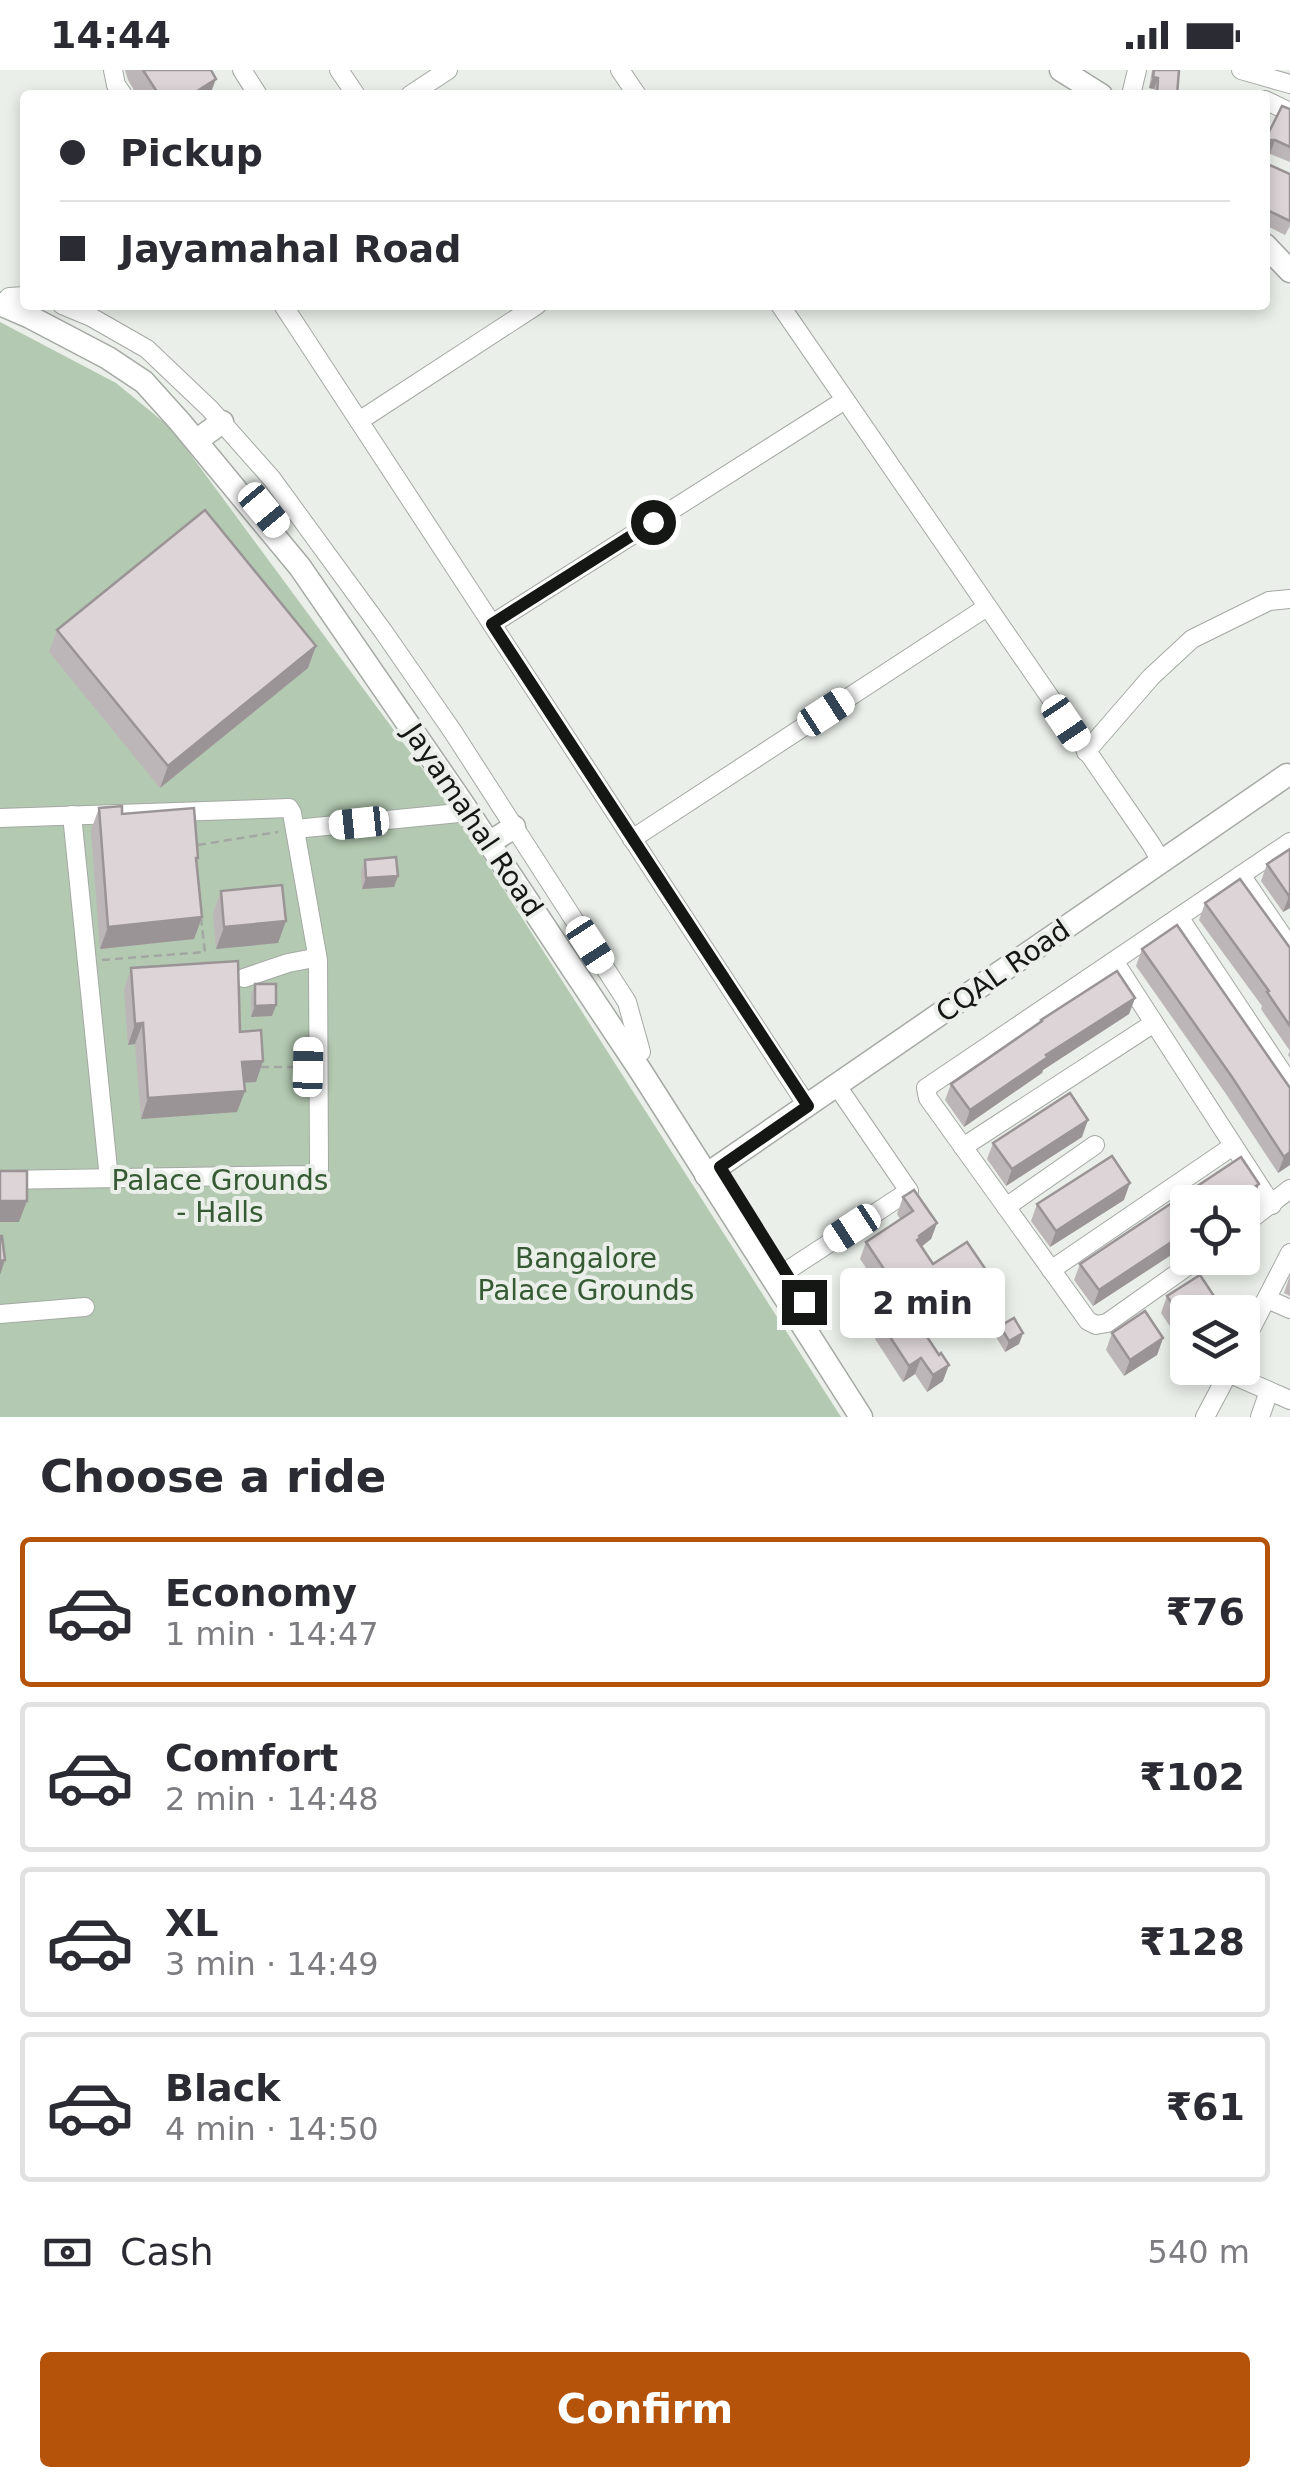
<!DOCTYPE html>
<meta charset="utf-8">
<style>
:root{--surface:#fff;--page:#f2f2f3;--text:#2b2b33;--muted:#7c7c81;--line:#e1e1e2;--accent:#b45309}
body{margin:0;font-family:"DejaVu Sans",sans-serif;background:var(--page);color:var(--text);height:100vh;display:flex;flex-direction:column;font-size:38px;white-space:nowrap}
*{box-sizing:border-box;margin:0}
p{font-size:32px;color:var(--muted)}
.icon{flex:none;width:55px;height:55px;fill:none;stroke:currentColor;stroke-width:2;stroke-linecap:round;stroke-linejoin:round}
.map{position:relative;height:1347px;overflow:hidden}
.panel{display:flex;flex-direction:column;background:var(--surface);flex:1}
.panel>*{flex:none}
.banner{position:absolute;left:20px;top:20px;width:1250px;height:220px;border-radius:10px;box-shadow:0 5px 15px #0003;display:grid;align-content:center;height:220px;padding:0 40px;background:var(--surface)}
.controls{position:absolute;left:1170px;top:1115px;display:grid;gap:20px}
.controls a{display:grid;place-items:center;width:90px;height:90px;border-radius:10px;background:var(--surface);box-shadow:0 5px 15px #0003;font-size:50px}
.end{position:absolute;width:45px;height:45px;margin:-22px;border:12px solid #151715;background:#fff;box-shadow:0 0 0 5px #fff}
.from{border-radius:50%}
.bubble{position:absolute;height:70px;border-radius:10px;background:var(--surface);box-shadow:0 5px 15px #0003;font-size:32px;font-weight:700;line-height:70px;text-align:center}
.car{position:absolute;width:30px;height:60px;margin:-30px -15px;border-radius:12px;box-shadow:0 0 8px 2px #0007;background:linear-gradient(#fff 24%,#345 0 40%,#fff 0 76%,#345 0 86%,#fff 0)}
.banner b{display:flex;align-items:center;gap:35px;height:95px;font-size:38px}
.banner b+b{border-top:2px solid var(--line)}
.banner i{width:25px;height:25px;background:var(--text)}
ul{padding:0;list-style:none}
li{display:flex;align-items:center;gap:30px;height:150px;margin:0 20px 15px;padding:0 20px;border:5px solid var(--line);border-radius:10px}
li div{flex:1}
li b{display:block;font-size:38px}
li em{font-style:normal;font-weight:700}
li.current{border-color:var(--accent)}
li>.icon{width:90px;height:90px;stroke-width:1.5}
h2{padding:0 40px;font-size:45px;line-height:120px}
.pay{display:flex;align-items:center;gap:25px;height:110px;padding:0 40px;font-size:38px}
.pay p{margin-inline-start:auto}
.primary-button{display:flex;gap:20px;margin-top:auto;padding:20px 40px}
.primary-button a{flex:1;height:115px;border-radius:10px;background:var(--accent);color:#fff;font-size:40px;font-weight:700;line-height:115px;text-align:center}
.status{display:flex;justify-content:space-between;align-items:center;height:70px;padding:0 50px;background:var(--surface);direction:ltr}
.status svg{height:28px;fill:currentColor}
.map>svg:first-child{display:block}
.green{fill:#b3c9b1}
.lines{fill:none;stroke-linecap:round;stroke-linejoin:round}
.minor-casing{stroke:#a4a9a4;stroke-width:20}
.major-casing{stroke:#a4a9a4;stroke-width:25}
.path{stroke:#a3a7a3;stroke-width:2.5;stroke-dasharray:8 5;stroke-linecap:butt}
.minor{stroke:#fff;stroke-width:18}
.major{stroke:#fff;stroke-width:22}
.wall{fill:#bdb6b8}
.shaded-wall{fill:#9a9496}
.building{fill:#dcd4d6;stroke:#9a9496;stroke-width:2.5}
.route{stroke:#151715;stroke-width:12}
.labels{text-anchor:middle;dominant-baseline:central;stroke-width:8;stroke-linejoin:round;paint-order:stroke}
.street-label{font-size:28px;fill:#151715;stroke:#eaefe9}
.park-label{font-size:28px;fill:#365a33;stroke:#eaefe9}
</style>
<div class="status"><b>14:44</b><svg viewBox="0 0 49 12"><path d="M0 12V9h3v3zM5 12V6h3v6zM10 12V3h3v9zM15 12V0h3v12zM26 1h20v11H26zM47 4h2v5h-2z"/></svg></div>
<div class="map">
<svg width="1290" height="1347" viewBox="0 0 1290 1347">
<rect width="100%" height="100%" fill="#eaefe9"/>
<!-- green -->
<path class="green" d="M0,252L116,313L171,358L455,743L841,1347H0Z"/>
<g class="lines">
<defs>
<g id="minor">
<path d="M113,0L116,15L123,25"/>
<path d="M242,0L258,25"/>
<path d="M339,0L356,25"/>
<path d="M620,0L637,25"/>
<path d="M1241,0L1290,14"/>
<path d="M410,25L448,0"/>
<path d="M1131,25L1137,0"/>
<path d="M1265,30L1290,42"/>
<path d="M9,227L25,226"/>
<path d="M62,235L91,247L147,279L210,339L272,409L383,561L453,662L627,932L641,982"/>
<path d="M283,235L808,1037"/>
<path d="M780,235L1151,774L1162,793"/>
<path d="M359,351L537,235"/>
<path d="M492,554L845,330"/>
<path d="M1086,682L1151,607L1192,569L1269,531L1290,529"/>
<path d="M72,745L108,1099"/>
<path d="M0,748L289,738L292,743L318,890L319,1099L314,1104L307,1105L0,1110"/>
<path d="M295,759L469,742"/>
<path d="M632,769L987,537"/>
<path d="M1241,805L1290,877"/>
<path d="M1179,847L1290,1014"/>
<path d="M1114,891L1272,1135"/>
<path d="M244,908L288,893L309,889"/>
<path d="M963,1077L1154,953"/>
<path d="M1006,1137L1095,1075"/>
<path d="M1242,1156L1290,1119"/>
<path d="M1199,1188L1107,1253L1096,1255L1088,1251L928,1028L926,1018L1290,772"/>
<path d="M1051,1200L1233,1076"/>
<path d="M785,1202L909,1121L837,1016"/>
<path d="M1267,1229L1290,1239"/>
<path d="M0,1244L85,1237"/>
<path d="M1242,1276L1290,1183"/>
<path d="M1228,1303L1290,1330"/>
<path d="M1205,1347L1231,1298"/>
<path d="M1260,1347L1269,1321"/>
</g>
<g id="major">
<path d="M1061,0L1101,25"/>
<path d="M1265,175L1290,201"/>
<path d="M0,234L30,247L108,288L144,312L180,352L300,497L461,731L640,1000L861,1347"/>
<path d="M196,371L222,352"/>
<path d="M489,773L514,757"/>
<path d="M706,1105L1287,705"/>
</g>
</defs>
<!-- minor casing -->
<use href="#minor" class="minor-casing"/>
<!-- major casing -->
<use href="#major" class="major-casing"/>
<!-- path -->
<g class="path">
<path d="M198,775L278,762"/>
<path d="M102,890L205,882L201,848"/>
<path d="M261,997H303"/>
</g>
<!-- minor -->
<use href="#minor" class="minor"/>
<!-- major -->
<use href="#major" class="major"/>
</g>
<!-- wall -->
<g class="wall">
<path d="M125,0H211L210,25H137L128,10Z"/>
<path d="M1152,0H1179L1177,25H1154V19L1149,18Z"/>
<path d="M1290,39V92L1270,84H1265Z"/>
<path d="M1265,93L1290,104V156L1285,165L1265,155Z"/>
<path d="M57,560L316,576L308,598L160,718L49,582Z"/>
<path d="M99,738L196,793L202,847L194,869L100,879L91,760Z"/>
<path d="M1290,779V838L1283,842L1261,811L1267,794Z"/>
<path d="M365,790L398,806L394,817L362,819L361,801Z"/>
<path d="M221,821L286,851L278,873L216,879L213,843Z"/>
<path d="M1205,833L1290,878V988L1288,985L1290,981L1261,939L1262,936L1199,850Z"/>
<path d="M1142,879L1290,1018V1095L1278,1103L1226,1024L1136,896Z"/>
<path d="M131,898L240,962L263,991L256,1012L244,1013L245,1021L237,1042L141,1049L135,974L128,975L124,920Z"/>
<path d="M255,914L276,935L272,946L251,947V925Z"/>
<path d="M1135,928L1129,944L1043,1000L1042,1003L964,1057L945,1030L951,1014L1039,953L1041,950Z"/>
<path d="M1082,1067L1006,1116L987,1089L993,1073Z"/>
<path d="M1241,1087L1259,1114L1253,1130L1242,1137V1132H1188V1174L1093,1236L1074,1210L1080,1194Z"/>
<path d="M903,1127L937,1153L931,1169L921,1177L933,1194L997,1242L971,1259L968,1254L962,1257L947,1234L931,1245L924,1235L912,1244L943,1311L927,1322L915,1304L903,1312L875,1269L876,1267L859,1244L865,1227L879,1217L860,1189L866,1172L900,1149L897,1144Z"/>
<path d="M1124,1130L1050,1177L1031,1151L1037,1134Z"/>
<path d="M1200,1205L1188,1264L1179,1270L1161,1243L1167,1226Z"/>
<path d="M1290,1205V1226L1284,1223Z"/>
<path d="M1000,1256L1023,1263L1019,1274L1005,1282L996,1267Z"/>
<path d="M1112,1263L1163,1268L1157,1285L1124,1306L1106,1280Z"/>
</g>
<!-- shaded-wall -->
<g class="shaded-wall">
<path d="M1153,7L1158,8L1154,19L1149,18Z"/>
<path d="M216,9L210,25H191Z"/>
<path d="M1265,70H1275L1270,84H1265Z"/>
<path d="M316,576L308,598L160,718L168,696Z"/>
<path d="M398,806L394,817L362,819L366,808Z"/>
<path d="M1290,825V838L1283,842L1289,826Z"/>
<path d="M202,847L194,869L100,879L108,857Z"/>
<path d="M286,851L278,873L216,879L224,857Z"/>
<path d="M1135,928L1129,944L1043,1000L1042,1003L964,1057L970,1040L1046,985Z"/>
<path d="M276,935L272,946L251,947L255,936Z"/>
<path d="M143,953L135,974L128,975L135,954Z"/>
<path d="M263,991L256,1012L235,1013L242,992Z"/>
<path d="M245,1021L237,1042L141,1049L148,1028Z"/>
<path d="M1088,1050L1082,1067L1006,1116L1012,1099Z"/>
<path d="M1290,1082V1095L1278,1103L1284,1087Z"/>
<path d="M1130,1113L1124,1130L1050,1177L1056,1161Z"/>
<path d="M1259,1114L1253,1130L1242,1137V1132H1231Z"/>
<path d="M0,1131H27L19,1152H0Z"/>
<path d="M937,1153L931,1169L916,1181L919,1166Z"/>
<path d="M1188,1161V1174L1093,1236L1099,1220Z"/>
<path d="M5,1190L0,1205V1191Z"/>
<path d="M953,1217L947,1234L931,1245L937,1228Z"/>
<path d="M930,1218L924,1235L900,1252L906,1235Z"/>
<path d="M1003,1225L997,1242L971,1259L977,1242Z"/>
<path d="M1218,1232L1214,1242H1202Z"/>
<path d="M974,1237L968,1254L962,1257L968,1241Z"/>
<path d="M1188,1252V1264L1179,1270L1185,1254Z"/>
<path d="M1023,1263L1019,1274L1005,1282L1009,1271Z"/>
<path d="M1163,1268L1157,1285L1124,1306L1130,1290Z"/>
<path d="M921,1288L915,1304L903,1312L909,1296Z"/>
<path d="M949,1295L943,1311L927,1322L933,1305Z"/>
</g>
<!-- building -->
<g class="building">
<path d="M143,0H211L216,9L191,25H159Z"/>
<path d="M1154,0H1179L1177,25H1157L1158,8L1153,7Z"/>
<path d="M1282,36L1290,39V77L1275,70H1265Z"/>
<path d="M1265,93L1290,104V151L1265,139Z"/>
<path d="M205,440L316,576L168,696L57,560Z"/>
<path d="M122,736V744L194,738L198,788H196L202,847L108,857L99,738Z"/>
<path d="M1290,779V825L1289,826L1267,794Z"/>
<path d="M396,787L398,806L366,808L365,790Z"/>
<path d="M1240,809L1290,878V956L1267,922L1269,921L1205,833Z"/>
<path d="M282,815L286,851L224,857L221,821Z"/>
<path d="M1177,855L1290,1018V1082L1284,1087L1232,1007L1142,879Z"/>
<path d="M238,891L240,962L261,960L263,991L242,992L245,1021L148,1028L143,953L135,954L131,898Z"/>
<path d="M1117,901L1135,928L1046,985L1048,987L970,1040L951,1014L1042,951L1041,950Z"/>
<path d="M255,914H276V935L255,936Z"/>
<path d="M1070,1023L1088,1050L1012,1099L993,1073Z"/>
<path d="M1112,1086L1130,1113L1056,1161L1037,1134Z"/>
<path d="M1241,1087L1259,1114L1231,1132H1188V1161L1099,1220L1080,1194Z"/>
<rect x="0" y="1101" width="27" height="30"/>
<path d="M914,1120L937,1153L919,1166L920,1168L917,1170L933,1194L967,1172L1003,1225L977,1242L974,1237L968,1241L953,1217L937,1228L930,1218L906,1235L939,1285L941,1283L949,1295L933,1305L921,1288L909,1296L881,1253L883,1252L865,1227L890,1208L866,1172L913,1141L903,1127Z"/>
<path d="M0,1166H2L5,1190L0,1191Z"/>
<path d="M1200,1205L1218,1232L1202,1242H1188V1252L1185,1254L1167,1226Z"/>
<path d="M1145,1241L1163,1268L1130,1290L1112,1263Z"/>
<path d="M1014,1248L1023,1263L1009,1271L1000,1256Z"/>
</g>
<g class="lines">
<!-- route -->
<path class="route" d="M653,452L492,554L808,1036L720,1097L804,1232"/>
</g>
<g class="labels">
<!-- street labels -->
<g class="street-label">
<text transform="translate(473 750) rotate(56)">Jayamahal Road</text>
<text transform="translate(1003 901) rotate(-35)">CQAL Road</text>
</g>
<!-- park labels -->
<g class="park-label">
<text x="220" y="1110">Palace Grounds<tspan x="220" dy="32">- Halls</tspan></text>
<text x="586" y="1188">Bangalore<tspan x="586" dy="32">Palace Grounds</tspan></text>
</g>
</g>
</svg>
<div class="controls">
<a><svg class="icon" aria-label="locate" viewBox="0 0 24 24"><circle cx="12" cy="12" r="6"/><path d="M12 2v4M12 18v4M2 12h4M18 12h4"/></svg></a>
<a><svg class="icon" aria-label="layers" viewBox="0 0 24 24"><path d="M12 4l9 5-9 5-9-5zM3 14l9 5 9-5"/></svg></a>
</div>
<i class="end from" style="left:653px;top:452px"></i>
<i class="end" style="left:804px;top:1232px"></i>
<div class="bubble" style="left:840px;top:1198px;width:165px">2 min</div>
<i class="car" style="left:264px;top:440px;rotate:140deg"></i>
<i class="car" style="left:826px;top:642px;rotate:57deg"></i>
<i class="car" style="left:1066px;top:653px;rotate:146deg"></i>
<i class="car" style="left:359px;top:753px;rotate:264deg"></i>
<i class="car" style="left:590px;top:875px;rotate:147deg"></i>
<i class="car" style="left:308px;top:997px;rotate:1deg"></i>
<i class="car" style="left:852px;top:1158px;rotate:237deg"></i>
<div class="banner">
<b><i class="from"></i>Pickup</b>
<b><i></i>Jayamahal Road</b>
</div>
</div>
<section class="panel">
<h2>Choose a ride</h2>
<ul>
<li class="current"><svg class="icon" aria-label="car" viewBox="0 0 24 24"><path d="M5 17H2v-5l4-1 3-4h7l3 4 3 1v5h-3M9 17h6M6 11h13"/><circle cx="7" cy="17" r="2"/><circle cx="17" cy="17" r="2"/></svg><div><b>Economy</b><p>1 min · 14:47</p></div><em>₹76</em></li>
<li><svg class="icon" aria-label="car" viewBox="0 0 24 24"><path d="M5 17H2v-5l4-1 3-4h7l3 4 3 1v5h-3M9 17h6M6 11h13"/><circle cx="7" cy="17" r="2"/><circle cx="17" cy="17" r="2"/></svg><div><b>Comfort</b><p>2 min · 14:48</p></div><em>₹102</em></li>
<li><svg class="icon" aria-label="car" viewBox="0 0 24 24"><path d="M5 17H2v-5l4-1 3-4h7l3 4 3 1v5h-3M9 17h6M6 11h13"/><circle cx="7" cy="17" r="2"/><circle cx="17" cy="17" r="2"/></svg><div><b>XL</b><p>3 min · 14:49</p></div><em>₹128</em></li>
<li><svg class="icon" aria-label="car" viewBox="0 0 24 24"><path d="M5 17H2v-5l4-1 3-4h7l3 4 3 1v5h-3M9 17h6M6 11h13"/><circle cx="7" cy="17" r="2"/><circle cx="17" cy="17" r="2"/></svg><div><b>Black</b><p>4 min · 14:50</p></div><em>₹61</em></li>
</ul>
<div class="pay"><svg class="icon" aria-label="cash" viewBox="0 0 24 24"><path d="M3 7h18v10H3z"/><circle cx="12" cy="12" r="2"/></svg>Cash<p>540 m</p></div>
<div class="primary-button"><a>Confirm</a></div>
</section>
